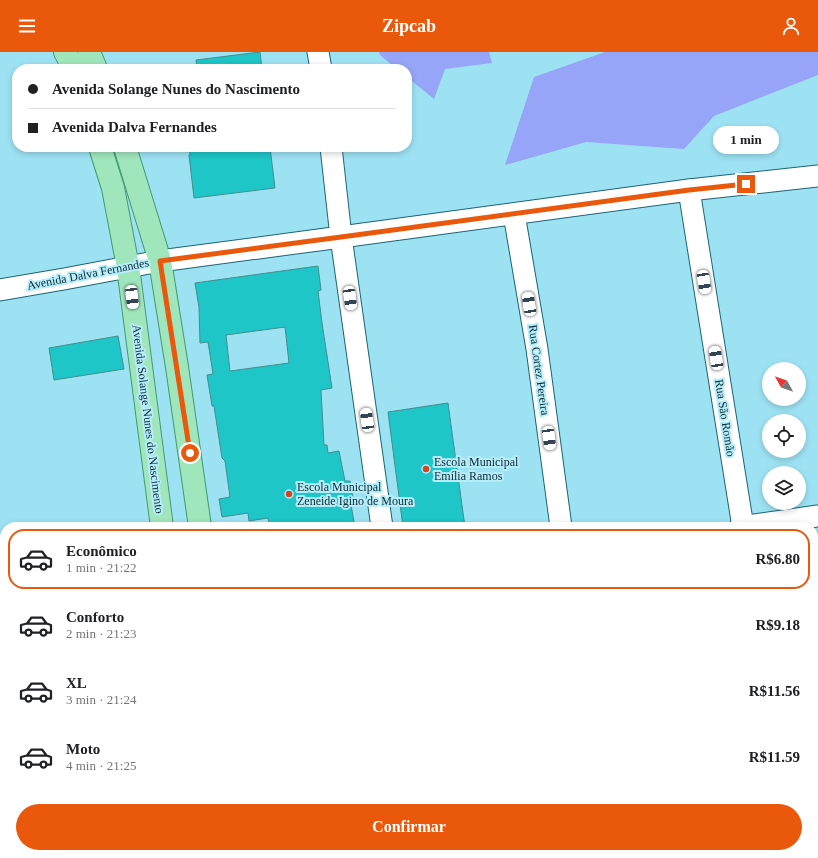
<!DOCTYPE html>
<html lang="pt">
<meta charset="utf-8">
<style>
:root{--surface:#fff;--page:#f2f2f2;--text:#202124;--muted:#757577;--line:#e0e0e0;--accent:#ea580c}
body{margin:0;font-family:Georgia,serif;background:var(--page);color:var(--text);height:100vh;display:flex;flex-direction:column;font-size:15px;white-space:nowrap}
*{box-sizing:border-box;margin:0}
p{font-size:13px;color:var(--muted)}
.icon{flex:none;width:22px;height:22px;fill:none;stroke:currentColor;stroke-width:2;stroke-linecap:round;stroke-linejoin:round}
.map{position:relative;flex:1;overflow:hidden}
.drawer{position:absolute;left:0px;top:470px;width:818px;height:336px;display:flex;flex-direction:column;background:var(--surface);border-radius:16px 16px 0 0;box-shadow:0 2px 6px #0003}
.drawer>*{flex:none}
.top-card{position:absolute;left:12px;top:12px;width:400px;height:88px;border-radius:16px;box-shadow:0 2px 6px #0003;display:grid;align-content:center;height:88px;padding:0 16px;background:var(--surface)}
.needle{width:26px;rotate:310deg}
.tools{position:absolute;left:762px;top:310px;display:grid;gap:8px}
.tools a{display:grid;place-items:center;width:44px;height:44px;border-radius:50%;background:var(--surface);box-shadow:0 2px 6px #0003;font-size:20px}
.end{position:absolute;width:18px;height:18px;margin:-9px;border:5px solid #ea580c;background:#fff;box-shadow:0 0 0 2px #fff}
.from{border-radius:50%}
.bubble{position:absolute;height:28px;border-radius:14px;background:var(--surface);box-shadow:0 2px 6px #0003;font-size:13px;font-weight:700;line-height:28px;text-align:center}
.car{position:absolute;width:12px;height:24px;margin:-12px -6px;border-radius:5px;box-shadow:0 0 3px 1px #0007;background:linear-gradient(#fff 24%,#345 0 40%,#fff 0 76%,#345 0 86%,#fff 0)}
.top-card b{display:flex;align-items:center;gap:14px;height:38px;font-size:15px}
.top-card b+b{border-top:1px solid var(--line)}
.top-card i{width:10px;height:10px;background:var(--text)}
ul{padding:7px 0 0;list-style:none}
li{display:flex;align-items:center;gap:12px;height:60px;margin:0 8px 6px;padding:0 8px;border:2px solid transparent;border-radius:16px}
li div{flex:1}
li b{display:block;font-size:15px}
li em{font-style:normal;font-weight:700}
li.active{border-color:var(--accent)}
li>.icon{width:36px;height:36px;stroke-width:1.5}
.button{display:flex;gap:8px;margin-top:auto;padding:8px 16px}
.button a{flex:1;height:46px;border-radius:24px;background:var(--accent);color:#fff;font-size:16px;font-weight:700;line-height:46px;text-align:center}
header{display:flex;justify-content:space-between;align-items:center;height:52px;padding:0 16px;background:var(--accent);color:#fff;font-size:18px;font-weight:700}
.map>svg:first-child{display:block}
.green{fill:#96a5f7}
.building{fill:#1ec6c7;stroke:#448d8d;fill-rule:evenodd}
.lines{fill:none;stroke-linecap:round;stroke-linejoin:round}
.minor-casing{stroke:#1b6474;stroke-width:23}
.major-casing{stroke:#44996f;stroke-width:24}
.minor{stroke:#fff;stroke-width:21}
.major{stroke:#a0e6bd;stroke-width:22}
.route{stroke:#ea580c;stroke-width:5}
.poi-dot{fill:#d04621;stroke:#b6edfb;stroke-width:1.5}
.labels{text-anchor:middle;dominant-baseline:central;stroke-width:4;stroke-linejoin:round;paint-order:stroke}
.street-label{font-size:12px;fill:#0d2a31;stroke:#b6edfb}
.poi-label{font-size:12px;fill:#0d2a31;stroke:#b6edfb;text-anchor:start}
</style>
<header><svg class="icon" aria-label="menu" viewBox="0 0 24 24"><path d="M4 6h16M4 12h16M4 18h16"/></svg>Zipcab<svg class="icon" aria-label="person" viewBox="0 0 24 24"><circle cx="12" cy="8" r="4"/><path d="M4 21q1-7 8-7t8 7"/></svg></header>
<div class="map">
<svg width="818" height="806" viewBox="0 0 818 806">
<rect width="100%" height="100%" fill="#9de2f3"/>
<!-- green -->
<g class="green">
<path d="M379,0H489L492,11L445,17L434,47L407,25V17H397L380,3Z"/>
<path d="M605,0H818V23L714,64L684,97L586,90L505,113L534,25Z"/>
</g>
<!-- building -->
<g class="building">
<path d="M260,0L262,17H197L196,8Z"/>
<path d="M189,95H270L275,136L194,146L189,103H190Z"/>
<path d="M318,214L321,238L318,239L322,271L332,336L321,338L324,393H327L328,401L339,399L345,429H350L354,452L351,453L355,475H270L268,466L249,469L248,461L222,465L219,447L230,445L225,409L222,406L214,354H212L207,323L213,322L208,290L200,291L199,255L195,231ZM285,275L289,311L230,319L226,283Z"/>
<path d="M118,284L124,317L54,328L49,296Z"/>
<path d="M448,351L465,475H403L388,360Z"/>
</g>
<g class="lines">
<defs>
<g id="minor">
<path d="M318,0L321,17"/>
<path d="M331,95L341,185L382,475"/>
<path d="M689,138L743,475"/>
<path d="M514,162L537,297L561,475"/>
<path d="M0,238L64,227L160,209L341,185L689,138L818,124"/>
<path d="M740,475L818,464"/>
<path d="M0,570L5,612"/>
<path d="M813,798L818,797"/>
<path d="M28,801V806"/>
<path d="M428,801L429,806"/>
<path d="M607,801L608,806"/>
<path d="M760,806L796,801"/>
</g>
<g id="major">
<path d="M65,0L74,17"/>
<path d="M89,0L96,17"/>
<path d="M100,95L113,136L128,215L162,475"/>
<path d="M125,95L160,209L177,315L200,475"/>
<path d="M208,801L209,806"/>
<path d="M247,801L248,806"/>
</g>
</defs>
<!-- minor casing -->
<use href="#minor" class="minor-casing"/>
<!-- major casing -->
<use href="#major" class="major-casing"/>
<!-- minor -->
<use href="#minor" class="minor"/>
<!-- major -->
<use href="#major" class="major"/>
</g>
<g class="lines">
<!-- route -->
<path class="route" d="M190,401L160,209L341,185L689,138L746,132"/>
</g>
<!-- markers -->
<g class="poi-dot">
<circle cx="426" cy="417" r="4"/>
<circle cx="289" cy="442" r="4"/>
</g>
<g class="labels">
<!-- street labels -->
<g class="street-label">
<text transform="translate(88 222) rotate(-11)">Avenida Dalva Fernandes</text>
<text transform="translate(539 318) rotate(82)">Rua Cortez Pereira</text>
<text transform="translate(725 366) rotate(81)">Rua São Romão</text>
<text transform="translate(148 367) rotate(83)">Avenida Solange Nunes do Nascimento</text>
</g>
<!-- poi labels -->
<g class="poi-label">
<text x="434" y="410">Escola Municipal<tspan x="434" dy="14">Emília Ramos</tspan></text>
<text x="297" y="435">Escola Municipal<tspan x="297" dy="14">Zeneide Igino de Moura</tspan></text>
</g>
</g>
</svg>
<div class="tools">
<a><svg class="needle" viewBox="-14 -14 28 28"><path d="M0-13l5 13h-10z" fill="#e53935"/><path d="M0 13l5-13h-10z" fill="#757577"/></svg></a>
<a><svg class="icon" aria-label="locate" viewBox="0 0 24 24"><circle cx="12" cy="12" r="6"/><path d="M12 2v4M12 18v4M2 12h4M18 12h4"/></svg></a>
<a><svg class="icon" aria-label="layers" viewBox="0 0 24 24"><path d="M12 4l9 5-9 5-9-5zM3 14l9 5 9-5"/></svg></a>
</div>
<i class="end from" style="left:190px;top:401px"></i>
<i class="end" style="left:746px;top:132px"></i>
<div class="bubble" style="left:713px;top:74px;width:66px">1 min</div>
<i class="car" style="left:704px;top:230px;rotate:171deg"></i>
<i class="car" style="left:132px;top:245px;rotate:173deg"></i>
<i class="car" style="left:350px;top:246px;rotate:172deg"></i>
<i class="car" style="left:529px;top:252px;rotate:351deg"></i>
<i class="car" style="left:716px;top:306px;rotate:351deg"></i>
<i class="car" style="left:367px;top:368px;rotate:352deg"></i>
<i class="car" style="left:549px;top:386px;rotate:172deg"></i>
<div class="top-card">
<b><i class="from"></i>Avenida Solange Nunes do Nascimento</b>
<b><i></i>Avenida Dalva Fernandes</b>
</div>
<section class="drawer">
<ul>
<li class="active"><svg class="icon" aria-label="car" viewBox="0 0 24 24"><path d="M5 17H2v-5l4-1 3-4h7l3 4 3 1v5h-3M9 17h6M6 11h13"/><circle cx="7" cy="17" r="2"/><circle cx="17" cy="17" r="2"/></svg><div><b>Econômico</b><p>1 min · 21:22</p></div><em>R$6.80</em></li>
<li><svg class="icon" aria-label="car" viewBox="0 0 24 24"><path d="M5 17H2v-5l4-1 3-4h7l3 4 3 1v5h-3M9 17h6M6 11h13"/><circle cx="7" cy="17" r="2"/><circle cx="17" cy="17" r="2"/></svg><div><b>Conforto</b><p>2 min · 21:23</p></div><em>R$9.18</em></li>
<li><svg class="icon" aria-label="car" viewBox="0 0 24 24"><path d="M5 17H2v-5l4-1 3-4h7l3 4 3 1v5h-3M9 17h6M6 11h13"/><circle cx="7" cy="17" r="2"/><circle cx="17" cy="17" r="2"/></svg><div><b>XL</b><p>3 min · 21:24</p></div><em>R$11.56</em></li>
<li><svg class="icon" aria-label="car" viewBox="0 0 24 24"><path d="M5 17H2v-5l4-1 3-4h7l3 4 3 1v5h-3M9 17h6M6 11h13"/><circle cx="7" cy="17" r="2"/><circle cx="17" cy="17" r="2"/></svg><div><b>Moto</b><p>4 min · 21:25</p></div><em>R$11.59</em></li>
</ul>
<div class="button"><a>Confirmar</a></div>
</section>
</div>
